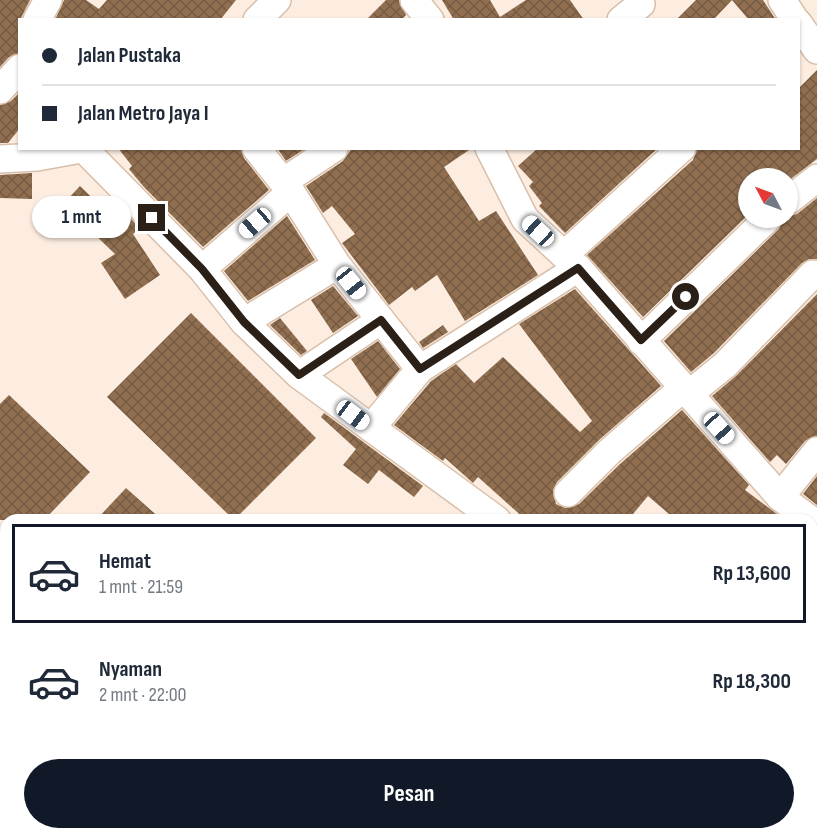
<!DOCTYPE html>
<html lang="id">
<meta charset="utf-8">
<style>
:root{--surface:#fff;--page:#f6f6f7;--text:#1f2937;--muted:#747a83;--line:#e0e1e3;--accent:#111827}
body{margin:0;font-family:"Sofia Sans Condensed",sans-serif;background:var(--page);color:var(--text);height:100vh;display:flex;flex-direction:column;font-size:22px;white-space:nowrap}
*{box-sizing:border-box;margin:0}
p{font-size:20px;color:var(--muted)}
.icon{flex:none;width:33px;height:33px;fill:none;stroke:currentColor;stroke-width:2;stroke-linecap:round;stroke-linejoin:round}
.map{position:relative;flex:1;overflow:hidden}
.panel{position:absolute;left:0px;top:514px;width:818px;height:326px;display:flex;flex-direction:column;background:var(--surface);border-radius:18px 18px 0 0;box-shadow:0 2px 4px #0004}
.panel>*{flex:none}
.guide{position:absolute;left:18px;top:18px;width:782px;height:132px;border-radius:0px;box-shadow:0 2px 4px #0004;display:grid;align-content:center;height:132px;padding:0 24px;background:var(--surface)}
.needle{width:39px;rotate:311deg}
.tools{position:absolute;left:738px;top:168px;display:grid;gap:12px}
.tools a{display:grid;place-items:center;width:60px;height:60px;border-radius:50%;background:var(--surface);box-shadow:0 2px 4px #0004;font-size:30px}
.end{position:absolute;width:27px;height:27px;margin:-14px;border:8px solid #2a2018;background:#fff;box-shadow:0 0 0 3px #fff}
.from{border-radius:50%}
.bubble{position:absolute;height:42px;border-radius:21px;background:var(--surface);box-shadow:0 2px 4px #0004;font-size:20px;font-weight:700;line-height:42px;text-align:center}
.car{position:absolute;width:18px;height:36px;margin:-18px -9px;border-radius:8px;box-shadow:0 0 4px 2px #0007;background:linear-gradient(#fff 24%,#345 0 40%,#fff 0 76%,#345 0 86%,#fff 0)}
.guide b{display:flex;align-items:center;gap:21px;height:57px;font-size:22px}
.guide b+b{border-top:2px solid var(--line)}
.guide i{width:15px;height:15px;background:var(--text)}
ul{padding:10px 0 0;list-style:none}
li{display:flex;align-items:center;gap:18px;height:99px;margin:0 12px 9px;padding:0 12px;border:3px solid transparent;border-radius:0px}
li div{flex:1}
li b{display:block;font-size:22px}
li em{font-style:normal;font-weight:700}
li.on{border-color:var(--accent)}
li>.icon{width:54px;height:54px;stroke-width:1.5}
.primary-button{display:flex;gap:12px;margin-top:auto;padding:12px 24px}
.primary-button a{flex:1;height:69px;border-radius:36px;background:var(--accent);color:#fff;font-size:24px;font-weight:700;line-height:69px;text-align:center}
.map>svg:first-child{display:block}
.building{fill:url(#building-cross-hatch)}
.lines{fill:none;stroke-linecap:round;stroke-linejoin:round}
.minor-casing{stroke:#d8bfaa;stroke-width:30}
.minor{stroke:#fff;stroke-width:27}
.route{stroke:#2a2018;stroke-width:8}
</style>
<div class="map">
<svg width="817" height="839" viewBox="0 0 817 839">
<defs>
<pattern id="building-cross-hatch" width="8" height="8" patternUnits="userSpaceOnUse" patternTransform="scale(1.5)"><rect width="8" height="8" fill="#906f51"/><path d="M0 0l8 8M0 8l8-8" fill="none" stroke="#765b42"/></pattern>
</defs>
<rect width="100%" height="100%" fill="#fdede0"/>
<!-- building -->
<g class="building">
<path d="M0,0H30L20,20V53L9,57L0,67Z"/>
<path d="M64,0H86L99,9L107,0H236L220,20H55Z"/>
<path d="M386,0H399L406,15L401,20H366Z"/>
<path d="M442,0H490L500,17L526,0H570L584,20H454Z"/>
<path d="M696,0H763L776,20H749L732,0L713,20H676Z"/>
<path d="M817,70V159L788,181V178H748V215L643,317L587,255L693,160L697,148H798V89Z"/>
<path d="M20,92V128L8,143H0V105L11,101Z"/>
<path d="M118,148H241L244,158L269,190L203,247L143,186L129,169L132,166Z"/>
<path d="M277,148H302L303,150L286,161Z"/>
<path d="M352,148H472L444,167L479,221L496,211L538,275L465,321L437,275L415,291L412,287L389,305L342,243L355,234L332,206L323,213L306,186L343,161Z"/>
<path d="M538,148H658L565,233L539,206L542,203L529,186L533,182L518,166Z"/>
<path d="M32,173V199L0,198V175Z"/>
<path d="M80,186L115,220L124,212L140,228L133,234L160,275L125,299L101,263L115,254L63,204Z"/>
<path d="M817,198V259H809L802,263L714,353L691,372L664,341L779,229L783,218L797,214Z"/>
<path d="M287,216L315,260L248,301L224,271Z"/>
<path d="M333,286L358,316L333,333L311,300Z"/>
<path d="M575,289L661,386L599,440L557,482L553,490L556,504L565,508L579,504L620,464L682,410L749,485L745,490L785,520H676L648,496L628,520H526L478,477L473,483L445,458L443,461L394,425L431,381L456,364L474,383L503,357L580,432L592,421L519,324Z"/>
<path d="M817,294V436L805,441L786,464L777,455L770,462L712,396L736,376Z"/>
<path d="M191,313L316,438L234,520L107,397Z"/>
<path d="M280,318L307,351L301,355L270,325Z"/>
<path d="M443,325L448,332L423,348L419,342Z"/>
<path d="M378,341L400,369L377,397L351,359Z"/>
<path d="M9,395L90,472L44,520H0V404Z"/>
<path d="M324,413L423,486L414,497L379,470L368,484L343,465L356,449L321,417Z"/>
<path d="M817,476V505L803,494Z"/>
<path d="M126,488L162,520H96Z"/>
</g>
<g class="lines">
<defs>
<g id="minor">
<path d="M414,0L430,20"/>
<path d="M782,0L795,20"/>
<path d="M37,20L48,0"/>
<path d="M257,20L277,0"/>
<path d="M621,20L641,4"/>
<path d="M798,23L817,50"/>
<path d="M0,90L20,68"/>
<path d="M256,148L291,192L337,265L420,369"/>
<path d="M489,148L525,219L578,268L780,497L811,520"/>
<path d="M85,150L202,269L244,322L299,375L497,520"/>
<path d="M0,159L37,157L87,148"/>
<path d="M283,182L334,148"/>
<path d="M788,201L817,178"/>
<path d="M564,255L682,148"/>
<path d="M202,269L291,192"/>
<path d="M244,322L337,265"/>
<path d="M641,341L768,218"/>
<path d="M299,375L381,320"/>
<path d="M689,394L725,365L813,274"/>
<path d="M371,428L420,369L578,268"/>
<path d="M568,493L609,452L683,388"/>
<path d="M780,497L817,451"/>
<path d="M812,561L817,554"/>
<path d="M812,752L817,756"/>
<path d="M0,803L6,809"/>
<path d="M32,834L37,839"/>
</g>
</defs>
<!-- minor casing -->
<use href="#minor" class="minor-casing"/>
<!-- minor -->
<use href="#minor" class="minor"/>
</g>
<g class="lines">
<!-- route -->
<path class="route" d="M152,218L202,269L244,322L299,375L381,320L420,369L578,268L641,340L686,297"/>
</g>
</svg>
<div class="tools">
<a><svg class="needle" viewBox="-14 -14 28 28"><path d="M0-13l5 13h-10z" fill="#e53935"/><path d="M0 13l5-13h-10z" fill="#747a83"/></svg></a>
</div>
<i class="end from" style="left:686px;top:297px"></i>
<i class="end" style="left:152px;top:218px"></i>
<div class="bubble" style="left:32px;top:196px;width:99px">1 mnt</div>
<i class="car" style="left:255px;top:223px;rotate:229deg"></i>
<i class="car" style="left:538px;top:231px;rotate:313deg"></i>
<i class="car" style="left:351px;top:283px;rotate:141deg"></i>
<i class="car" style="left:353px;top:415px;rotate:127deg"></i>
<i class="car" style="left:719px;top:428px;rotate:138deg"></i>
<div class="guide">
<b><i class="from"></i>Jalan Pustaka</b>
<b><i></i>Jalan Metro Jaya I</b>
</div>
<section class="panel">
<ul>
<li class="on"><svg class="icon" aria-label="car" viewBox="0 0 24 24"><path d="M5 17H2v-5l4-1 3-4h7l3 4 3 1v5h-3M9 17h6M6 11h13"/><circle cx="7" cy="17" r="2"/><circle cx="17" cy="17" r="2"/></svg><div><b>Hemat</b><p>1 mnt · 21:59</p></div><em>Rp 13,600</em></li>
<li><svg class="icon" aria-label="car" viewBox="0 0 24 24"><path d="M5 17H2v-5l4-1 3-4h7l3 4 3 1v5h-3M9 17h6M6 11h13"/><circle cx="7" cy="17" r="2"/><circle cx="17" cy="17" r="2"/></svg><div><b>Nyaman</b><p>2 mnt · 22:00</p></div><em>Rp 18,300</em></li>
</ul>
<div class="primary-button"><a>Pesan</a></div>
</section>
</div>
